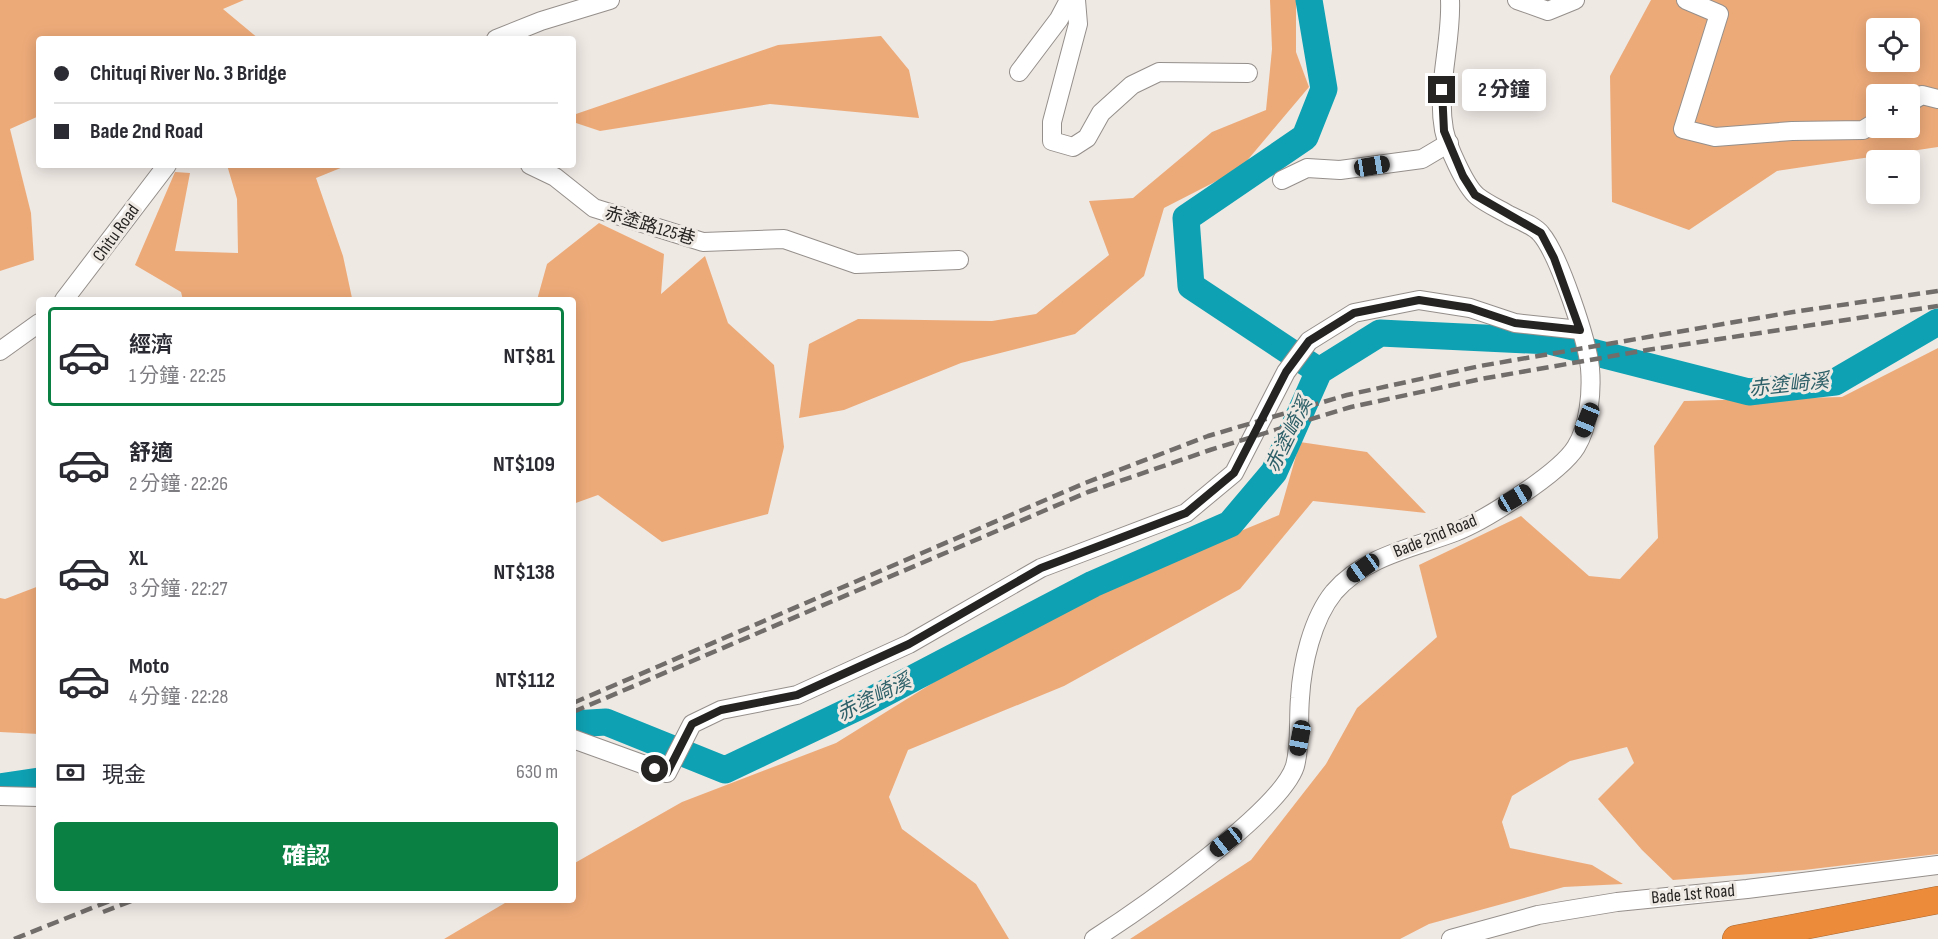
<!DOCTYPE html>
<html lang="zh-TW">
<meta charset="utf-8">
<style>
:root{--surface:#fff;--page:#f2f2f3;--text:#2b2b33;--muted:#7c7c81;--line:#e1e1e2;--accent:#0b8043}
body{margin:0;font-family:"Sofia Sans Condensed","Noto Sans TC",sans-serif;background:var(--page);color:var(--text);height:100vh;display:flex;flex-direction:column;font-size:22px;white-space:nowrap}
*{box-sizing:border-box;margin:0}
p{font-size:20px;color:var(--muted)}
.icon{flex:none;width:33px;height:33px;fill:none;stroke:currentColor;stroke-width:2;stroke-linecap:round;stroke-linejoin:round}
.map{position:relative;flex:1;overflow:hidden}
.side{position:absolute;left:36px;top:297px;width:540px;height:606px;display:flex;flex-direction:column;background:var(--surface);border-radius:6px;box-shadow:0 3px 15px #0003}
.side>*{flex:none}
.guide{position:absolute;left:36px;top:36px;width:540px;height:132px;border-radius:6px;box-shadow:0 3px 15px #0003;display:grid;align-content:center;height:132px;padding:0 18px;background:var(--surface)}
.tools{position:absolute;left:1866px;top:18px;display:grid;gap:12px}
.tools a{display:grid;place-items:center;width:54px;height:54px;border-radius:6px;background:var(--surface);box-shadow:0 3px 15px #0003;font-size:30px}
.end{position:absolute;width:27px;height:27px;margin:-14px;border:8px solid #262422;background:#fff;box-shadow:0 0 0 3px #fff}
.from{border-radius:50%}
.bubble{position:absolute;height:42px;border-radius:6px;background:var(--surface);box-shadow:0 3px 15px #0003;font-size:20px;font-weight:700;line-height:42px;text-align:center}
.car{position:absolute;width:18px;height:36px;margin:-18px -9px;border-radius:8px;box-shadow:0 0 4px 2px #0007;background:linear-gradient(#222 24%,#8ab4d8 0 40%,#222 0 76%,#8ab4d8 0 86%,#222 0)}
.guide b{display:flex;align-items:center;gap:21px;height:57px;font-size:22px}
.guide b+b{border-top:2px solid var(--line)}
.guide i{width:15px;height:15px;background:var(--text)}
ul{padding:10px 0 0;list-style:none}
li{display:flex;align-items:center;gap:18px;height:99px;margin:0 12px 9px;padding:0 6px;border:3px solid transparent;border-radius:6px}
li div{flex:1}
li b{display:block;font-size:22px}
li em{font-style:normal;font-weight:700}
li.active{border-color:var(--accent)}
li>.icon{width:54px;height:54px;stroke-width:1.5}
.pay{display:flex;align-items:center;gap:15px;height:66px;padding:0 18px;font-size:22px}
.pay p{margin-inline-start:auto}
.primary-button{display:flex;gap:12px;margin-top:auto;padding:12px 18px}
.primary-button a{flex:1;height:69px;border-radius:6px;background:var(--accent);color:#fff;font-size:24px;font-weight:700;line-height:69px;text-align:center}
.map>svg:first-child{display:block}
.green{fill:#edaa79;fill-rule:evenodd}
.lines{fill:none;stroke-linecap:round;stroke-linejoin:round}
.river{stroke:#0ea1b3;stroke-width:27}
.minor-casing{stroke:#958f8b;stroke-width:20}
.highway-casing{stroke:#a76732;stroke-width:28}
.minor{stroke:#fff;stroke-width:18}
.highway{stroke:#ec8b3a;stroke-width:27}
.rail{stroke:#716d6a;stroke-width:4.5;stroke-dasharray:12 6;stroke-linecap:butt}
.route{stroke:#262422;stroke-width:8}
.labels{text-anchor:middle;dominant-baseline:central;stroke-width:6;stroke-linejoin:round;paint-order:stroke}
.street-label{font-size:18px;fill:#262422;stroke:#efe9e4}
.water-label{font-size:20px;font-style:italic;fill:#2c5f67;stroke:#efe9e4}
</style>
<div class="map">
<svg width="1938" height="939" viewBox="0 0 1938 939">
<rect width="100%" height="100%" fill="#efe9e4"/>
<!-- green -->
<g class="green">
<path d="M0,0H244L223,9L259,39H39V116L10,129L31,213L34,260L0,271Z"/>
<path d="M1270,0H1296V52L1309,87L1240,169L1164,208L1144,276L1075,334L961,363L844,410L799,418L809,344L858,319L992,321L1036,314L1109,255L1089,201L1133,198L1212,132L1266,110L1272,49Z"/>
<path d="M1651,0H1938V147L1777,171L1689,230L1612,202L1610,76ZM1876,28H1910V62H1876ZM1876,94H1910V128H1876Z"/>
<path d="M881,36L909,70L919,118L770,104L600,131L573,122V115L778,45Z"/>
<path d="M227,165H348L316,178L343,256L352,298L357,300H183L181,292L135,265L175,172L190,173L175,251L238,253L237,199Z"/>
<path d="M599,223L664,254L661,294L705,256L728,323L774,365L784,447L768,514L662,542L598,495L573,504V300H537L547,264Z"/>
<path d="M1938,348V854L1804,870L1673,880L1642,850L1598,799L1634,763L1627,747L1570,761L1512,796L1502,822L1510,848L1592,865L1623,884L1564,887L1429,924L1400,939H1130L1251,860L1326,764L1357,708L1437,637L1419,565L1521,516L1589,576L1620,579L1658,538L1654,446L1684,401L1842,397Z"/>
<path d="M1300,442L1367,452L1426,513L1313,501L1240,589L1064,686L908,750L889,797L902,829L976,884L1009,939H444L510,900H573V864L682,802L836,743L1050,610L1279,515Z"/>
<path d="M39,586V734L0,732V598L5,599Z"/>
</g>
<g class="lines">
<!-- river -->
<g class="river">
<path d="M1309,0L1324,89L1305,137L1186,218L1191,286L1319,371"/>
<path d="M573,724L606,722L725,770L864,704L1093,584L1230,524L1274,472L1319,371L1380,333L1549,341L1749,392L1835,382L1938,322"/>
<path d="M0,787L39,781"/>
</g>
<defs>
<g id="minor">
<path d="M1076,0L1078,24L1052,122V141L1073,147L1087,138L1101,113L1132,85L1159,72L1248,73"/>
<path d="M1517,0L1548,11L1575,0"/>
<path d="M1686,0L1719,14L1683,129L1715,137L1792,131L1863,130L1876,122"/>
<path d="M496,39L541,21L610,0"/>
<path d="M1019,72L1059,19L1069,0"/>
<path d="M1910,102L1922,95L1938,99"/>
<path d="M530,165L555,177L594,208L703,242L784,239L856,264L959,260"/>
<path d="M1282,180L1307,168L1340,170L1422,159L1449,143"/>
<path d="M64,300L167,165"/>
<path d="M0,351L39,323"/>
<path d="M573,739L667,773L692,724L721,710L797,695L909,644L1041,568L1186,513L1234,473L1286,372L1309,341L1354,313L1419,300L1470,308L1515,323L1580,330"/>
<path d="M0,796L39,797"/>
<path d="M1094,939C1138,911 1281,811 1295,766C1301,743 1298,721 1300,698C1302,664 1312,619 1334,592C1365,556 1413,548 1455,532C1484,521 1560,473 1576,447C1589,426 1592,392 1590,368C1587,340 1559,255 1541,234C1535,226 1519,220 1509,215C1499,209 1487,204 1477,196C1465,186 1447,145 1444,130C1436,87 1452,43 1450,0"/>
<path d="M1451,939L1538,915L1617,902L1747,889L1938,865"/>
</g>
<path id="highway" d="M1736,939L1938,900"/>
</defs>
<!-- minor casing -->
<use href="#minor" class="minor-casing"/>
<!-- highway casing -->
<use href="#highway" class="highway-casing"/>
<!-- minor -->
<use href="#minor" class="minor"/>
<!-- highway -->
<use href="#highway" class="highway"/>
<!-- rail -->
<g class="rail">
<path d="M573,703L1085,483L1208,436L1347,395L1480,366L1793,312L1938,291"/>
<path d="M573,712L1088,492L1210,450L1351,407L1481,379L1647,350L1938,306"/>
<path d="M103,912L134,900"/>
<path d="M14,939L112,900"/>
</g>
</g>
<g class="lines">
<!-- route -->
<path class="route" d="M655,769L667,773L692,724L721,710L797,695L909,644L1041,568L1186,513L1234,473L1286,372L1309,341L1354,313L1419,300L1470,308L1515,323L1580,330L1554,258L1541,233L1475,195L1463,176L1444,131L1442,90"/>
</g>
<g class="labels">
<!-- street labels -->
<g class="street-label">
<text transform="translate(650 226) rotate(17)">赤塗路125巷</text>
<text transform="translate(116 233) rotate(-54)">Chitu Road</text>
<text transform="translate(1435 536) rotate(-22)">Bade 2nd Road</text>
<text transform="translate(1693 894) rotate(-5)">Bade 1st Road</text>
</g>
<!-- water labels -->
<g class="water-label">
<text transform="translate(1789 385) rotate(-6)">赤塗崎溪</text>
<text transform="translate(1289 435) rotate(-64)">赤塗崎溪</text>
<text transform="translate(874 698) rotate(-27)">赤塗崎溪</text>
</g>
</g>
</svg>
<div class="tools">
<a><svg class="icon" aria-label="locate" viewBox="0 0 24 24"><circle cx="12" cy="12" r="6"/><path d="M12 2v4M12 18v4M2 12h4M18 12h4"/></svg></a>
<a>+</a>
<a>−</a>
</div>
<i class="end from" style="left:655px;top:769px"></i>
<i class="end" style="left:1442px;top:90px"></i>
<div class="bubble" style="left:1462px;top:69px;width:84px">2 分鐘</div>
<i class="car" style="left:1372px;top:166px;rotate:81deg"></i>
<i class="car" style="left:1587px;top:420px;rotate:202deg"></i>
<i class="car" style="left:1515px;top:498px;rotate:60deg"></i>
<i class="car" style="left:1363px;top:568px;rotate:235deg"></i>
<i class="car" style="left:1300px;top:738px;rotate:191deg"></i>
<i class="car" style="left:1226px;top:842px;rotate:232deg"></i>
<div class="guide">
<b><i class="from"></i>Chituqi River No. 3 Bridge</b>
<b><i></i>Bade 2nd Road</b>
</div>
<section class="side">
<ul>
<li class="active"><svg class="icon" aria-label="car" viewBox="0 0 24 24"><path d="M5 17H2v-5l4-1 3-4h7l3 4 3 1v5h-3M9 17h6M6 11h13"/><circle cx="7" cy="17" r="2"/><circle cx="17" cy="17" r="2"/></svg><div><b>經濟</b><p>1 分鐘 · 22:25</p></div><em>NT$81</em></li>
<li><svg class="icon" aria-label="car" viewBox="0 0 24 24"><path d="M5 17H2v-5l4-1 3-4h7l3 4 3 1v5h-3M9 17h6M6 11h13"/><circle cx="7" cy="17" r="2"/><circle cx="17" cy="17" r="2"/></svg><div><b>舒適</b><p>2 分鐘 · 22:26</p></div><em>NT$109</em></li>
<li><svg class="icon" aria-label="car" viewBox="0 0 24 24"><path d="M5 17H2v-5l4-1 3-4h7l3 4 3 1v5h-3M9 17h6M6 11h13"/><circle cx="7" cy="17" r="2"/><circle cx="17" cy="17" r="2"/></svg><div><b>XL</b><p>3 分鐘 · 22:27</p></div><em>NT$138</em></li>
<li><svg class="icon" aria-label="car" viewBox="0 0 24 24"><path d="M5 17H2v-5l4-1 3-4h7l3 4 3 1v5h-3M9 17h6M6 11h13"/><circle cx="7" cy="17" r="2"/><circle cx="17" cy="17" r="2"/></svg><div><b>Moto</b><p>4 分鐘 · 22:28</p></div><em>NT$112</em></li>
</ul>
<div class="pay"><svg class="icon" aria-label="cash" viewBox="0 0 24 24"><path d="M3 7h18v10H3z"/><circle cx="12" cy="12" r="2"/></svg>現金<p>630 m</p></div>
<div class="primary-button"><a>確認</a></div>
</section>
</div>
